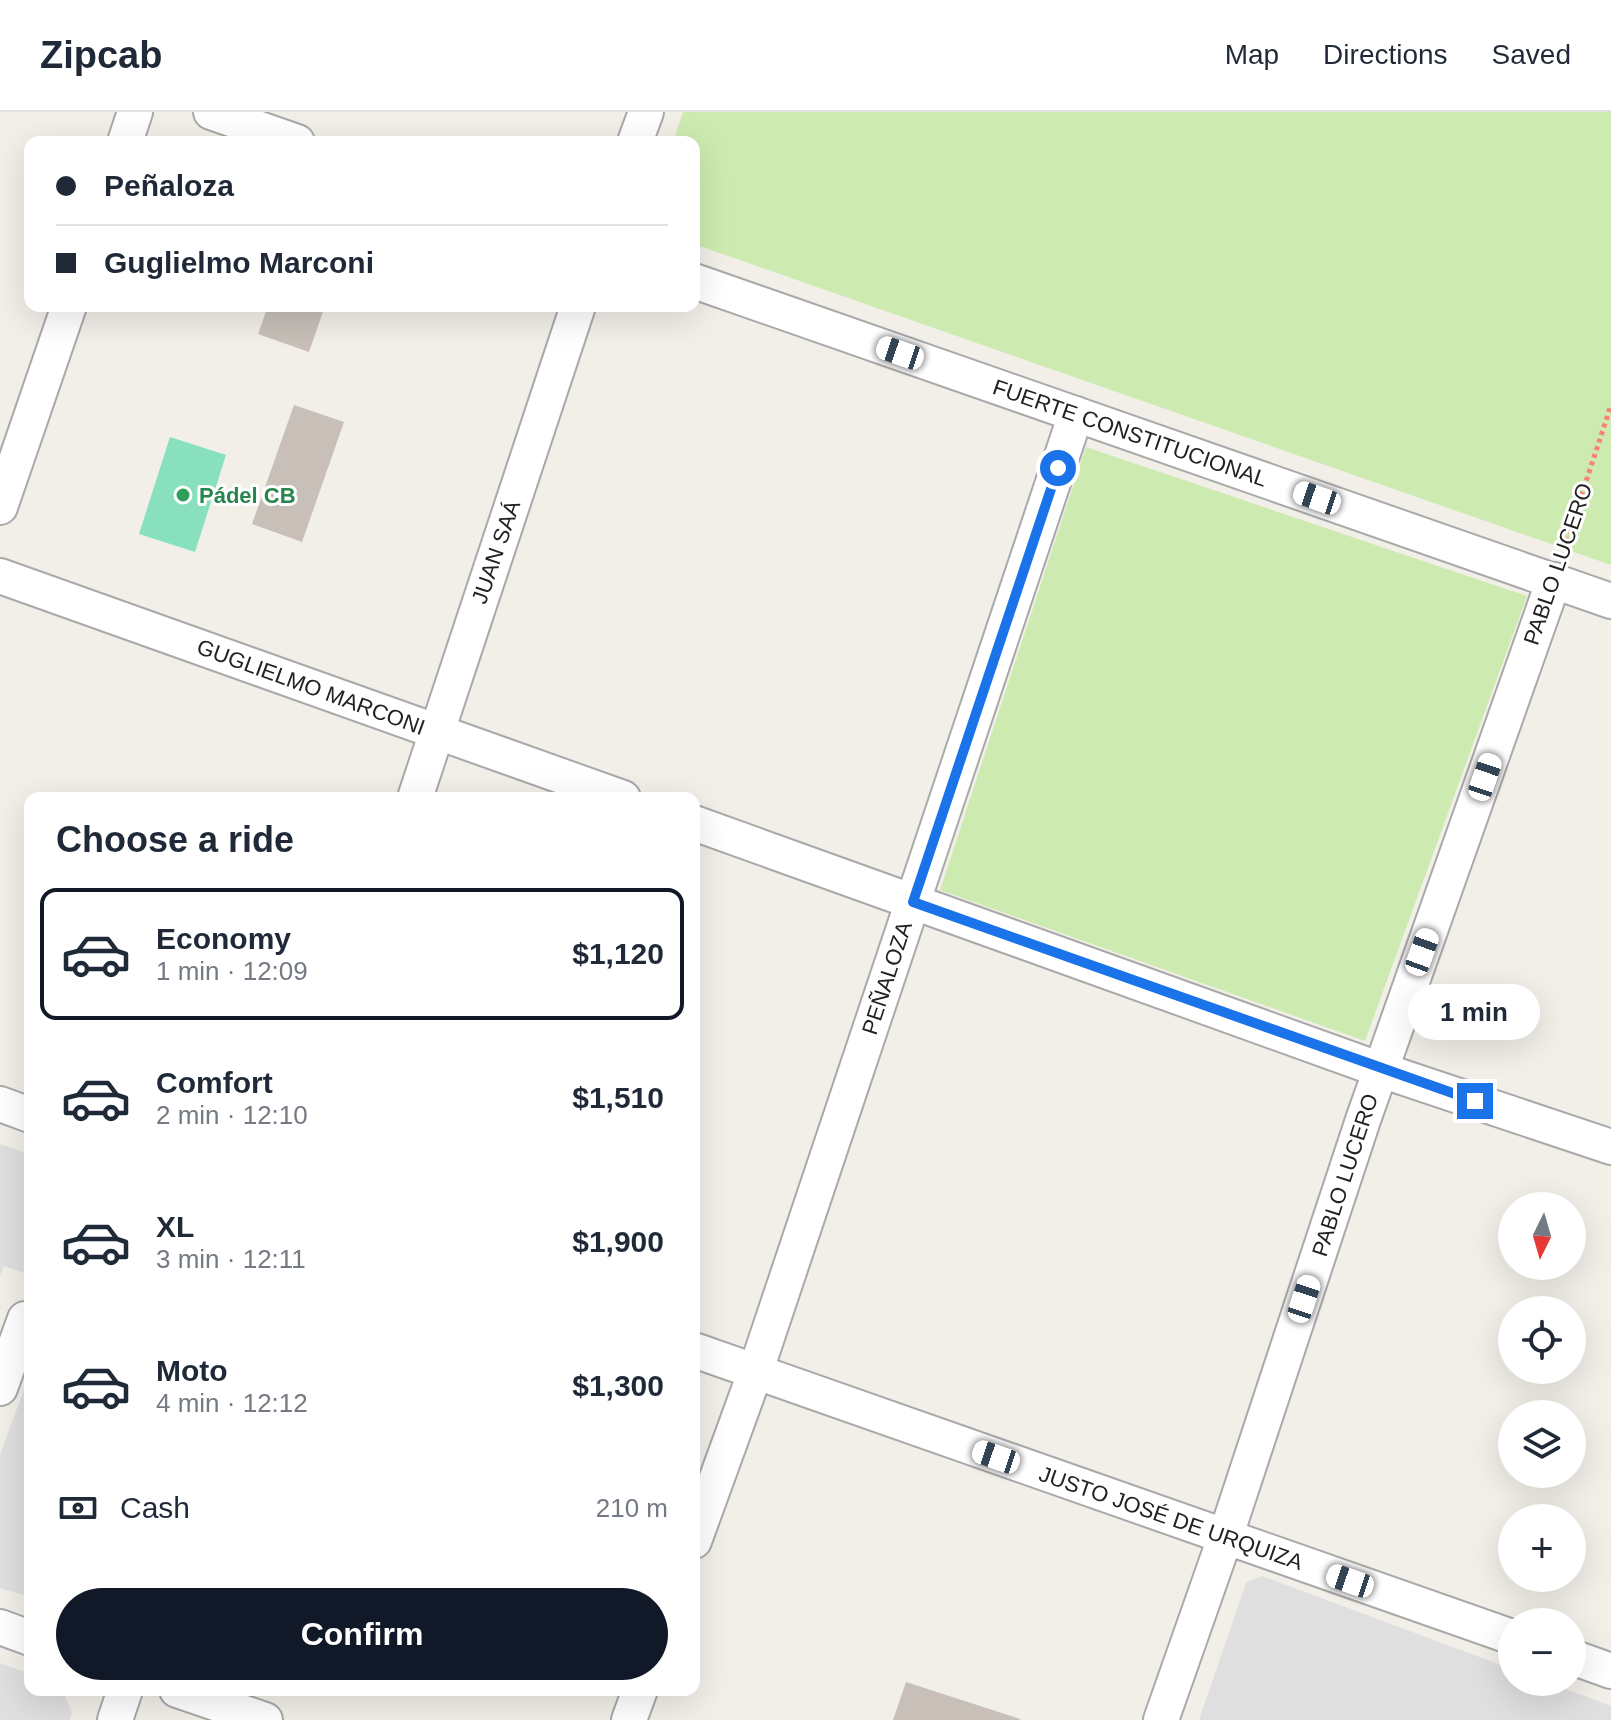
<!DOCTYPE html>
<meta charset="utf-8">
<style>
:root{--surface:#fff;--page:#f2f2f3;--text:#1f2937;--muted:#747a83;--line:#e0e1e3;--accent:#111827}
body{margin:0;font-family:Arial,sans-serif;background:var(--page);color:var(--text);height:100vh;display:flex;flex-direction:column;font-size:30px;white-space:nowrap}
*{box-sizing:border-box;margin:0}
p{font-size:26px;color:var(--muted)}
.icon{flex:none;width:44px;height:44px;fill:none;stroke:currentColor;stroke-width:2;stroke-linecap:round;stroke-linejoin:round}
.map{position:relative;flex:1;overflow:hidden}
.details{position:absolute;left:24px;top:680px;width:676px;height:904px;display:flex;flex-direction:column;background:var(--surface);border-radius:16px;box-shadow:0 8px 32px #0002}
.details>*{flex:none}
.hud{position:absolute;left:24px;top:24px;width:676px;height:176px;border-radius:16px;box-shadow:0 8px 32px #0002;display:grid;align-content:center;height:176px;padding:0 32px;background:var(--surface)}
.needle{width:52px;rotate:185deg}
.controls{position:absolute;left:1498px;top:1080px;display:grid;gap:16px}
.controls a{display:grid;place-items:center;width:88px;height:88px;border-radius:50%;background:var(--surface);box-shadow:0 8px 32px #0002;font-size:40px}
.end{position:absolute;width:36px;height:36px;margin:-18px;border:10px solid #1a73e8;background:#fff;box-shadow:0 0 0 4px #fff}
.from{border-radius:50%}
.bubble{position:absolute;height:56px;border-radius:28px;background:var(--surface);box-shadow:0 8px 32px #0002;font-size:26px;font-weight:700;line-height:56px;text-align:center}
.car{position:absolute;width:24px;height:48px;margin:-24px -12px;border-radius:10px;box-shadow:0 0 6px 2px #0007;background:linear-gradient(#fff 24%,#345 0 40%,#fff 0 76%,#345 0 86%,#fff 0)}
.hud b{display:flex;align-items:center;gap:28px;height:76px;font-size:30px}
.hud b+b{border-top:2px solid var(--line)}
.hud i{width:20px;height:20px;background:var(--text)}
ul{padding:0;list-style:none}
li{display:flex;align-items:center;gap:24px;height:132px;margin:0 16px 12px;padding:0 16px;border:4px solid transparent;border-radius:16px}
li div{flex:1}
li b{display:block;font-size:30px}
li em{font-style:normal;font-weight:700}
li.selected{border-color:var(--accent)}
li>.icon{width:72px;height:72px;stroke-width:1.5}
h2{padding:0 32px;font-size:36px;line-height:96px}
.pay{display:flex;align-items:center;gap:20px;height:88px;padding:0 32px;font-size:30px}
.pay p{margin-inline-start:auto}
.primary-button{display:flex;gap:16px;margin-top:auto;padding:16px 32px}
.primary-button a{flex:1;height:92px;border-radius:48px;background:var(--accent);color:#fff;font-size:32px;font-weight:700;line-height:92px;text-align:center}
header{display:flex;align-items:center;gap:48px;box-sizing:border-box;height:112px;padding:0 40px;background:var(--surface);border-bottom:2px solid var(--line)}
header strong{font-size:38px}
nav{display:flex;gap:44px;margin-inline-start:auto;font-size:28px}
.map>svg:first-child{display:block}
.residential{fill:#e0dfdf}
.grass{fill:#cdebb0}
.pitch{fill:#88e0be}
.building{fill:#c7bfb8}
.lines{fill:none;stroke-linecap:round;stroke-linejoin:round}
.minor-casing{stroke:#a9a9a9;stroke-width:38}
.path{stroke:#fa8072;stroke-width:5;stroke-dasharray:4 4;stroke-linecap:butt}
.minor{stroke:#fff;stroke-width:34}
.route{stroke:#1a73e8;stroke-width:10}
.leisure-dot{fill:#2e9e5b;stroke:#fff;stroke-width:3}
.labels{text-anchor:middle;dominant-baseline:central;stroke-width:6;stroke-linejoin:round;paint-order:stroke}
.street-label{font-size:22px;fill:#222;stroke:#fff}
.leisure-label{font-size:22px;font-weight:bold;fill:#27864d;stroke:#fff;text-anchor:start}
</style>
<header>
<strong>Zipcab</strong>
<nav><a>Map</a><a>Directions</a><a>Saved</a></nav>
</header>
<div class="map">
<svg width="1611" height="1608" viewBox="0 0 1611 1608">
<rect width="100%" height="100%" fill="#f2efe9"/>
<!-- residential -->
<g class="residential">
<path d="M0,1032L30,1042V1163L4,1154L0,1164Z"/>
<path d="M30,1261V1485L0,1476V1343Z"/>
<path d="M1262,1464L1512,1557V1570H1547L1611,1594V1608H1199L1246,1471Z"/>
<path d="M0,1551L30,1562V1578H62L72,1600L70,1608H0Z"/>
</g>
<!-- grass -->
<g class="grass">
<path d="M683,0H1611V453L694,132V30H673Z"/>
<path d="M1086,335L1527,484L1365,929L940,778Z"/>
</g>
<!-- pitch -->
<path class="pitch" d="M170,325L226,343L195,440L139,422Z"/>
<!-- building -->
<g class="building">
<path d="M268,194H325L309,240L258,222Z"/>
<path d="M294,293L344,310L302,430L252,412Z"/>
<path d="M906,1570L1020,1607V1608H893Z"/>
</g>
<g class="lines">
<defs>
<g id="minor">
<path d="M211,0L297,30"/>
<path d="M125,30L135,0"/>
<path d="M635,30L646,0"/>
<path d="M694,169L1611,489"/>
<path d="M0,395L69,194"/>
<path d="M0,464L623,686"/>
<path d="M415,686L578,194"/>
<path d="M694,711L1381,958L1611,1035"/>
<path d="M0,992L30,1003"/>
<path d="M694,1238L1512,1525"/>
<path d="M0,1276L25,1207"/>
<path d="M694,1429L755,1261L1076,302"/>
<path d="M0,1515L30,1526"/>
<path d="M1572,1545L1611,1559"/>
<path d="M177,1578L265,1608"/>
<path d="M115,1608L125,1578"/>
<path d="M629,1608L640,1578"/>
<path d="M1161,1608L1225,1426L1363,1008L1554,468"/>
</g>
</defs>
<!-- minor casing -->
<use href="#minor" class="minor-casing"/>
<!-- path -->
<path class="path" d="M1564,437L1611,293"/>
<!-- minor -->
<use href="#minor" class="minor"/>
</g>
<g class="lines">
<!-- route -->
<path class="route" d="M1058,356L913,790L1475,989"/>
</g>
<!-- markers -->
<circle class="leisure-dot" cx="183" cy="383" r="8"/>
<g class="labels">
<!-- street labels -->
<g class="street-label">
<text transform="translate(1130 321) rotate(19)">FUERTE CONSTITUCIONAL</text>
<text transform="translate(496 440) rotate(-71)">JUAN SAÁ</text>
<text transform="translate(1558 452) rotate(-71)">PABLO LUCERO</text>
<text transform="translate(311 575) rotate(20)">GUGLIELMO MARCONI</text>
<text transform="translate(887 866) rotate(-72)">PEÑALOZA</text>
<text transform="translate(1345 1063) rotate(-72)">PABLO LUCERO</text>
<text transform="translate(1171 1406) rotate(19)">JUSTO JOSÉ DE URQUIZA</text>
</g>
<!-- leisure labels -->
<g class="leisure-label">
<text x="199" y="383">Pádel CB</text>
</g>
</g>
</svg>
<div class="controls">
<a><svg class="needle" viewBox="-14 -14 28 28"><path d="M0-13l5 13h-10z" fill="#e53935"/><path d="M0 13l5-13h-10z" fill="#747a83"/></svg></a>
<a><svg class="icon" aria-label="locate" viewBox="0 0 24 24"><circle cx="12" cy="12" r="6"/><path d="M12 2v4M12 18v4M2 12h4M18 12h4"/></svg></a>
<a><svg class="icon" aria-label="layers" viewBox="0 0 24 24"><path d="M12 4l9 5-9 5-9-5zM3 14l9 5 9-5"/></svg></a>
<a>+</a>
<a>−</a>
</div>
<i class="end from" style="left:1058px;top:356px"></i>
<i class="end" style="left:1475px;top:989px"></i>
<div class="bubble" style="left:1408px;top:872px;width:132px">1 min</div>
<i class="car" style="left:900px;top:241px;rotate:289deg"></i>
<i class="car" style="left:1317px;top:386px;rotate:289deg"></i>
<i class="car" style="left:1485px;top:665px;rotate:19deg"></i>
<i class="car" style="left:1422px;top:840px;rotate:20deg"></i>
<i class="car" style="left:1304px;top:1187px;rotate:18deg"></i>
<i class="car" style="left:996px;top:1345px;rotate:289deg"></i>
<i class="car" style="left:1350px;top:1469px;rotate:289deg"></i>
<div class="hud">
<b><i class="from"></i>Peñaloza</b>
<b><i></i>Guglielmo Marconi</b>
</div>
<section class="details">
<h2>Choose a ride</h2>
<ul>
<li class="selected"><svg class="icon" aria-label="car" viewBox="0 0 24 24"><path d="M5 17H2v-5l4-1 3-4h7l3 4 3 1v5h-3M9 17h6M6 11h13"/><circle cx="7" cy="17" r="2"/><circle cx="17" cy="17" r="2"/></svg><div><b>Economy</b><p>1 min · 12:09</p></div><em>$1,120</em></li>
<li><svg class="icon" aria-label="car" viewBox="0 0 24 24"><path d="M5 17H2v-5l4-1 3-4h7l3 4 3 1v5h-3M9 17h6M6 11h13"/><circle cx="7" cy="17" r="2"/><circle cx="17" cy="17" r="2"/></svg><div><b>Comfort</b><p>2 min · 12:10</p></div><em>$1,510</em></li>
<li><svg class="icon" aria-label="car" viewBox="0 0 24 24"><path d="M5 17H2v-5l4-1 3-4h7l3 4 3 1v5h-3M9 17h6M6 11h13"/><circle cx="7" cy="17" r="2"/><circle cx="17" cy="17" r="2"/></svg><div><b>XL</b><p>3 min · 12:11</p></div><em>$1,900</em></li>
<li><svg class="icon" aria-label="car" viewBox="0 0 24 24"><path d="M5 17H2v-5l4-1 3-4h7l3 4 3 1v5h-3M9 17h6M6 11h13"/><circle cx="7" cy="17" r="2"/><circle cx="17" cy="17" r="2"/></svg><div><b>Moto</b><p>4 min · 12:12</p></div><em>$1,300</em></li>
</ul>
<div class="pay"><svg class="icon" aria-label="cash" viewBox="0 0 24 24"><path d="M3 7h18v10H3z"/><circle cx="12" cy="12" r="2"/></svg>Cash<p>210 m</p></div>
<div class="primary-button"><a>Confirm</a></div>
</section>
</div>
